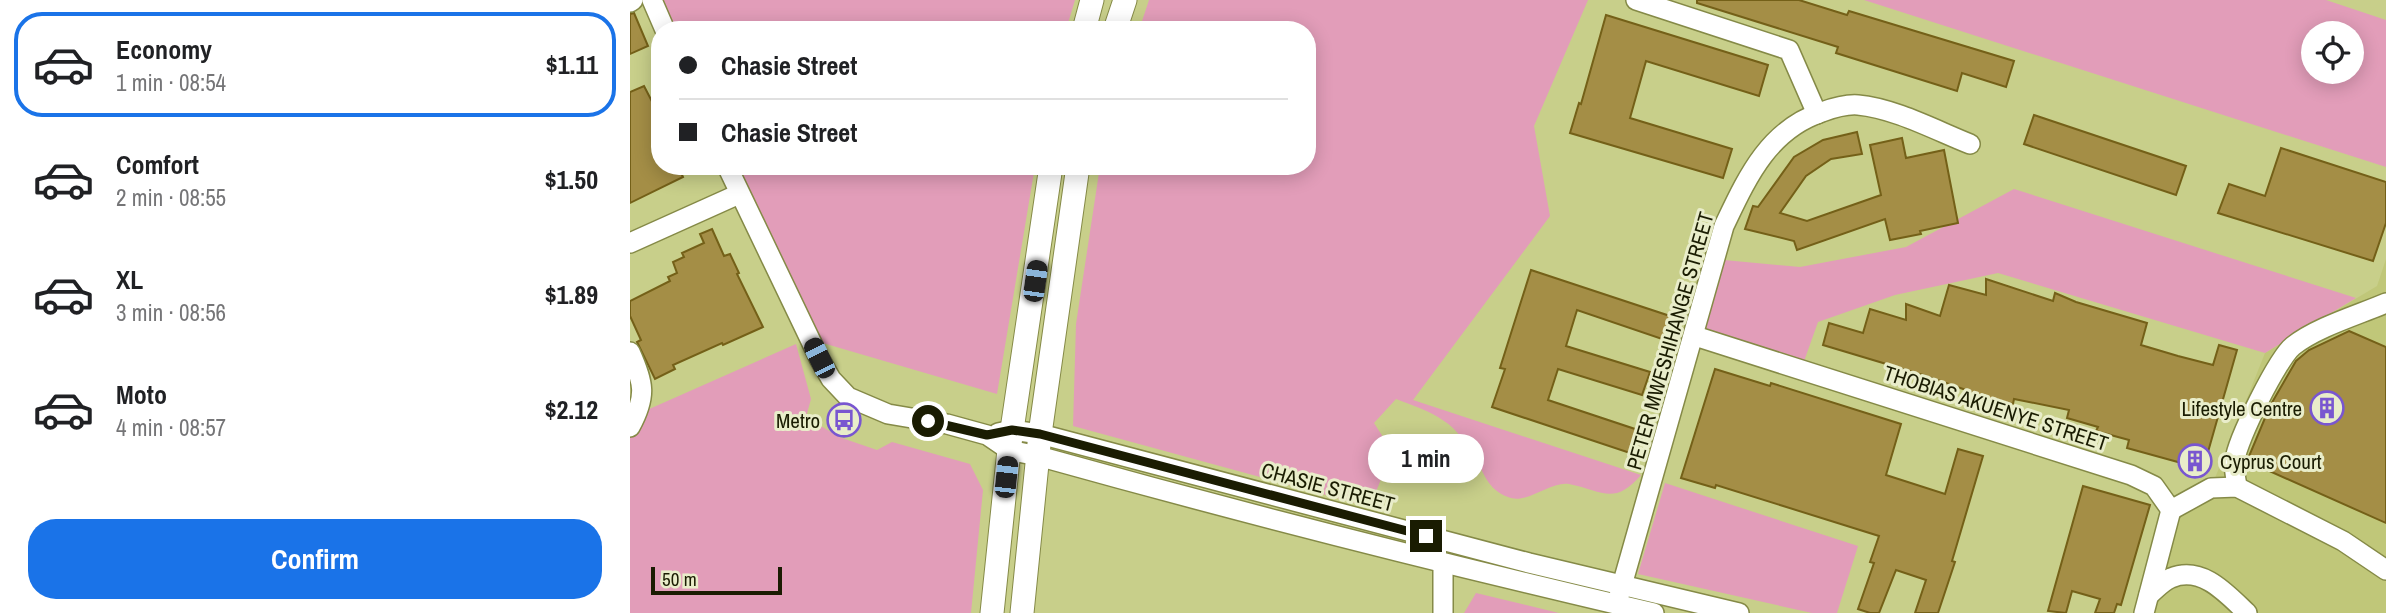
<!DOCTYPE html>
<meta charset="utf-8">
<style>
:root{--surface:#fff;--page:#f2f2f2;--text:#202124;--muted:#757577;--line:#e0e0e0;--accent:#1a73e8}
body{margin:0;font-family:"Archivo Narrow",sans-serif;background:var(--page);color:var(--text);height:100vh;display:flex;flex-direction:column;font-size:26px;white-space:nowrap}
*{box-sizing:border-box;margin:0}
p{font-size:23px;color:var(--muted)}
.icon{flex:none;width:38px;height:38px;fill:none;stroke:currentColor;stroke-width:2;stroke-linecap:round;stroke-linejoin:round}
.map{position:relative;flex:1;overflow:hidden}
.sheet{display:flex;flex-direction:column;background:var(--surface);width:630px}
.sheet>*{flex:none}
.banner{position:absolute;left:21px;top:21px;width:665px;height:154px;border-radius:28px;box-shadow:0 4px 18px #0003;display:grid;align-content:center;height:154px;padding:0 28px;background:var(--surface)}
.fabs{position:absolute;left:1671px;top:21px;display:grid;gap:14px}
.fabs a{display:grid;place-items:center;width:63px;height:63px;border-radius:50%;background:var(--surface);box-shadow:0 4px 18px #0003;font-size:35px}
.scale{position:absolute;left:21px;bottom:18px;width:131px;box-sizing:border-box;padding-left:7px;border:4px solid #1a1c02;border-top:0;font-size:19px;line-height:24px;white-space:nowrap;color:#1a1c02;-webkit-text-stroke:5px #e9edca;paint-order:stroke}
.end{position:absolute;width:32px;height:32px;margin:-16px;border:9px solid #1a1c02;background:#fff;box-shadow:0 0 0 4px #fff}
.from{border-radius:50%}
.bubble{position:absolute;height:49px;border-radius:24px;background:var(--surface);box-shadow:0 4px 18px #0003;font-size:23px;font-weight:700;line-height:49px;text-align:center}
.car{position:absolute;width:21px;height:42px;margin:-21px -10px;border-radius:9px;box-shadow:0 0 5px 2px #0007;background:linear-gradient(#222 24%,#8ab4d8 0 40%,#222 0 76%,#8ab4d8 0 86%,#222 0)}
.banner b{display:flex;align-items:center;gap:24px;height:66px;font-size:26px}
.banner b+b{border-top:2px solid var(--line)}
.banner i{width:18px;height:18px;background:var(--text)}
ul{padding:12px 0 0;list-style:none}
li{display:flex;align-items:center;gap:21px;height:105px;margin:0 14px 10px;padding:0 14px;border:4px solid transparent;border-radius:28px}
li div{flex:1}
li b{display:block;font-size:26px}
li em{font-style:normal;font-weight:700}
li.active{border-color:var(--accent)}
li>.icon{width:63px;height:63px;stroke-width:1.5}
.button{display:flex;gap:14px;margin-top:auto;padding:14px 28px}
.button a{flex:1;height:80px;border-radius:28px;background:var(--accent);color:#fff;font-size:28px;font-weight:700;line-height:80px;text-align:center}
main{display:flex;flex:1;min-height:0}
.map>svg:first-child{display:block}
.built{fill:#c0c779}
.green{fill:#e29db9;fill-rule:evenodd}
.building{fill:#a48e46;stroke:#746018;stroke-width:2}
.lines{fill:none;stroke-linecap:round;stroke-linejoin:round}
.minor-casing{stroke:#858a47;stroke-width:22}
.major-casing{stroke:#858a47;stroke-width:25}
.minor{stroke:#fff;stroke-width:19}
.major{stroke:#fff;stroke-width:23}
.route{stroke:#1a1c02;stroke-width:9}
.labels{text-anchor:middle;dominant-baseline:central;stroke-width:6;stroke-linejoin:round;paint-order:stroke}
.street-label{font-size:21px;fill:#1a1c02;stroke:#e9edca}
.poi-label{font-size:21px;fill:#1a1c02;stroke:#e9edca;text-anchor:end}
</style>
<main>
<section class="sheet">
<ul>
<li class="active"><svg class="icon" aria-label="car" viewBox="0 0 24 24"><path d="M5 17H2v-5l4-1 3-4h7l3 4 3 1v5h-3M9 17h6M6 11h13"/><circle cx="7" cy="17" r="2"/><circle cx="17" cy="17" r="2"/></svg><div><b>Economy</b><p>1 min · 08:54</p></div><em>$1.11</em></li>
<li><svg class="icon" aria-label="car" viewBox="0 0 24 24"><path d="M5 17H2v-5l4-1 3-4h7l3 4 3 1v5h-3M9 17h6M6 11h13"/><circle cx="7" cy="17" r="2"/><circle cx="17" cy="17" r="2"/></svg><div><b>Comfort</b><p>2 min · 08:55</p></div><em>$1.50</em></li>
<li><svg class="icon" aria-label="car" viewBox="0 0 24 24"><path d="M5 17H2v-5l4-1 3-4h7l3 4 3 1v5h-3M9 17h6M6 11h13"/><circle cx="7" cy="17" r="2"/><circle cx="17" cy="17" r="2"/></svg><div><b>XL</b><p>3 min · 08:56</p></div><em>$1.89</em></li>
<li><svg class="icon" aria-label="car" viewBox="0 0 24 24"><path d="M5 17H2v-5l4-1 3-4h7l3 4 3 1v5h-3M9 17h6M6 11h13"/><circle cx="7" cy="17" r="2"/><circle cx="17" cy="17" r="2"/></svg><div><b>Moto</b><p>4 min · 08:57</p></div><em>$2.12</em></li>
</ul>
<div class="button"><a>Confirm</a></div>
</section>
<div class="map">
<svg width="1756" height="613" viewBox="0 0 1756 613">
<rect width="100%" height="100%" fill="#c8cf8a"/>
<!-- built -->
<path class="built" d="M1756,259V613H1510L1541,510L1581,488L1635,353L1747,286Z"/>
<!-- green -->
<g class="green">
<path d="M22,0H445L436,30H36Z"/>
<path d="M519,0H958L904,126L920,216L783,400L1011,475C984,506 973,491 939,484C920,481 897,505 878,497C857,489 855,474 845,458C837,445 827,429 814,421C801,411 781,405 766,399L744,423L762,451L740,507L443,426L446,324L470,166H677V30H509Z"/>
<path d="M1234,0H1696L1756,20V167ZM1684,33H1722V72H1684Z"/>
<path d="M99,166H405L367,394L179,339Z"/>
<path d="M1384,189L1726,298L1635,353L1368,273L1265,295L1188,322L1173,364L1075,330L1094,260L1170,267L1276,247Z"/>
<path d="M166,344L181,399L176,417L209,437L247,450L262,442L340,464L353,490L341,613H0V427L8,414Z"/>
<path d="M1035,483L1228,546L1207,613H1182L1008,574Z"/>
<path d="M846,593L929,613H834Z"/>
</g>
<!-- building -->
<g class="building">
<path d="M1067,0H1169L1217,15L1219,11L1384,61L1376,87L1332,73L1327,91L1206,53L1208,47L1067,3Z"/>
<path d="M4,13L18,46L0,54V14Z"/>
<path d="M976,15L1138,65L1129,96L1016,61L1000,118L1102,149L1093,178L940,133L949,103L951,104Z"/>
<path d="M14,86L30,117V166H48L53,177L0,203V92Z"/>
<path d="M1404,115L1556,166L1546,195L1394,144Z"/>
<path d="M1227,132L1232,154L1201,159L1176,176L1150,213L1177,221L1251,195L1240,145L1272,138L1276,158L1314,150L1328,223L1290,231L1291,234L1260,240L1255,219L1167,250L1164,241L1115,229L1123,206L1128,207L1164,157L1193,140Z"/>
<path d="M1651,148L1756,182V223L1743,261L1588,213L1599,184L1635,196Z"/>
<path d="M82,229L94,256L100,254L109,273L107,274L133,327L93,345L92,343L43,365L45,369L25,379L7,342L11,340L0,316V301L40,281L38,277L47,273L43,262L54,257L52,253L74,243L70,234Z"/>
<path d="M901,270L1046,318L1038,341L947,310L936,346L1020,372L1012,395L928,369L918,400L1014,432L1006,455L862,407L875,369L870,368Z"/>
<path d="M1356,279L1423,301L1425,293L1446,302L1517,323L1511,345L1548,356L1583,365L1589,345L1607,350L1572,473L1554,468L1555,464L1497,448L1499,440L1466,431L1468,427L1437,418L1439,410L1384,399L1383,404L1359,398L1293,375L1193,345L1199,323L1233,333L1240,309L1276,320V304L1310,316L1319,285L1356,295Z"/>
<path d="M1719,331L1756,347V523L1617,461L1640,406L1666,361L1679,350Z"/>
<path d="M1085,369L1140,386L1141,383L1271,424L1256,475L1315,494L1328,449L1353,456L1322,561L1325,562L1308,613H1285L1296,580L1266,570L1249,613H1240L1228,609L1244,563L1240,562L1249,536L1086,485L1085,488L1051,478Z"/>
<path d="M1453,486L1520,505L1491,605L1487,604L1484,613H1465L1470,599L1442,591L1436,613L1418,611Z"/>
</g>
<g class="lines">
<defs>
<g id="minor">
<path d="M22,0L35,30"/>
<path d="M1006,0L1159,50L1187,114"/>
<path d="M0,2L3,0"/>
<path d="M97,166L189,358L201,379L218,397L258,414L317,424L357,435L379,450L408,456C612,513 817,565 1024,613"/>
<path d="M0,243L109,194"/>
<path d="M1065,336L1501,475L1524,486L1541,510"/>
<path d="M0,352C14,383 17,396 0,427"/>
<path d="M368,433L382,430L410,434L899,563L1109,613"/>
<path d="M1607,487C1606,478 1603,468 1605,460C1607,440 1648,358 1663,346C1687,327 1728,315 1756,303"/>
<path d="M1541,510L1581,488L1607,487L1713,541L1756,570"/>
<path d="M1519,595C1526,589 1533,581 1541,578C1572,565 1597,594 1617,613"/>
<path d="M989,596L1094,226C1117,178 1138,130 1192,112C1203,108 1216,104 1228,105C1264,108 1307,131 1340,144"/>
<path d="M813,613V564"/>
<path d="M1514,613L1541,510"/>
</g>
<g id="major">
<path d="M454,30L462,0"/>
<path d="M485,30L495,0"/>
<path d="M362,613L379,450L421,166"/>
<path d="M392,613L410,434L448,166"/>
</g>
</defs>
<!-- minor casing -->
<use href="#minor" class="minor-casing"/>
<!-- major casing -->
<use href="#major" class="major-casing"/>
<!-- minor -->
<use href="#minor" class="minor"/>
<!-- major -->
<use href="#major" class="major"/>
</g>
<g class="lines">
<!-- route -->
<path class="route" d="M298,421L357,435L382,430L410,434L796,536"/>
</g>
<!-- icons -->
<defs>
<symbol id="building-ring" viewBox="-11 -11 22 22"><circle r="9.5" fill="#e9edca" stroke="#7956d0" stroke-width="1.5"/><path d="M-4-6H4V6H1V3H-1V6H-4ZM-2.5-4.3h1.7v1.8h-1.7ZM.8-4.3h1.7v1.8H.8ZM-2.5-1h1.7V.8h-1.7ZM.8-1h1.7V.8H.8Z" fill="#7956d0"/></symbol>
<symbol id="bus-ring" viewBox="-11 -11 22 22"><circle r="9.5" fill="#e9edca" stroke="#7956d0" stroke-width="1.5"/><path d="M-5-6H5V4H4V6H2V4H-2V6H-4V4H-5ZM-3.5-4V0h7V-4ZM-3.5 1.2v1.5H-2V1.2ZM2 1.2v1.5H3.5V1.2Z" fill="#7956d0"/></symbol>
</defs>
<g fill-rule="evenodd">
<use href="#building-ring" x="1678" y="389" width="38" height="38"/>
<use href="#bus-ring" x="195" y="401" width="38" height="38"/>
<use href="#building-ring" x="1546" y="442" width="38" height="38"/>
</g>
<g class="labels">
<!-- street labels -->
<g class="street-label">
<text transform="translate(1040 341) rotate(-74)">PETER MWESHIHANGE STREET</text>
<text transform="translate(1366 408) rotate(18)">THOBIAS AKUENYE STREET</text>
<text transform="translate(698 487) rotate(15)">CHASIE STREET</text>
</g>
<!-- poi labels -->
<g class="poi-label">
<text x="1672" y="408">Lifestyle Centre</text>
<text x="190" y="420">Metro</text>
<text x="1590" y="461" text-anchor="start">Cyprus Court</text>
</g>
</g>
</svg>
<div class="fabs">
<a><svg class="icon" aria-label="locate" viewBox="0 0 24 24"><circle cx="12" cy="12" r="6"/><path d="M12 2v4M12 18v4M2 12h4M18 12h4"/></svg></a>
</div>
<div class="scale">50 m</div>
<i class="end from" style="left:298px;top:421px"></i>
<i class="end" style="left:796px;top:536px"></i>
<div class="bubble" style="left:738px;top:434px;width:116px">1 min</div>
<i class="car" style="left:405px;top:281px;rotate:8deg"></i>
<i class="car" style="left:189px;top:358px;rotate:334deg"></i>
<i class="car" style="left:376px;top:477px;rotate:6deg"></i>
<div class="banner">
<b><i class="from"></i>Chasie Street</b>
<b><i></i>Chasie Street</b>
</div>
</div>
</main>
